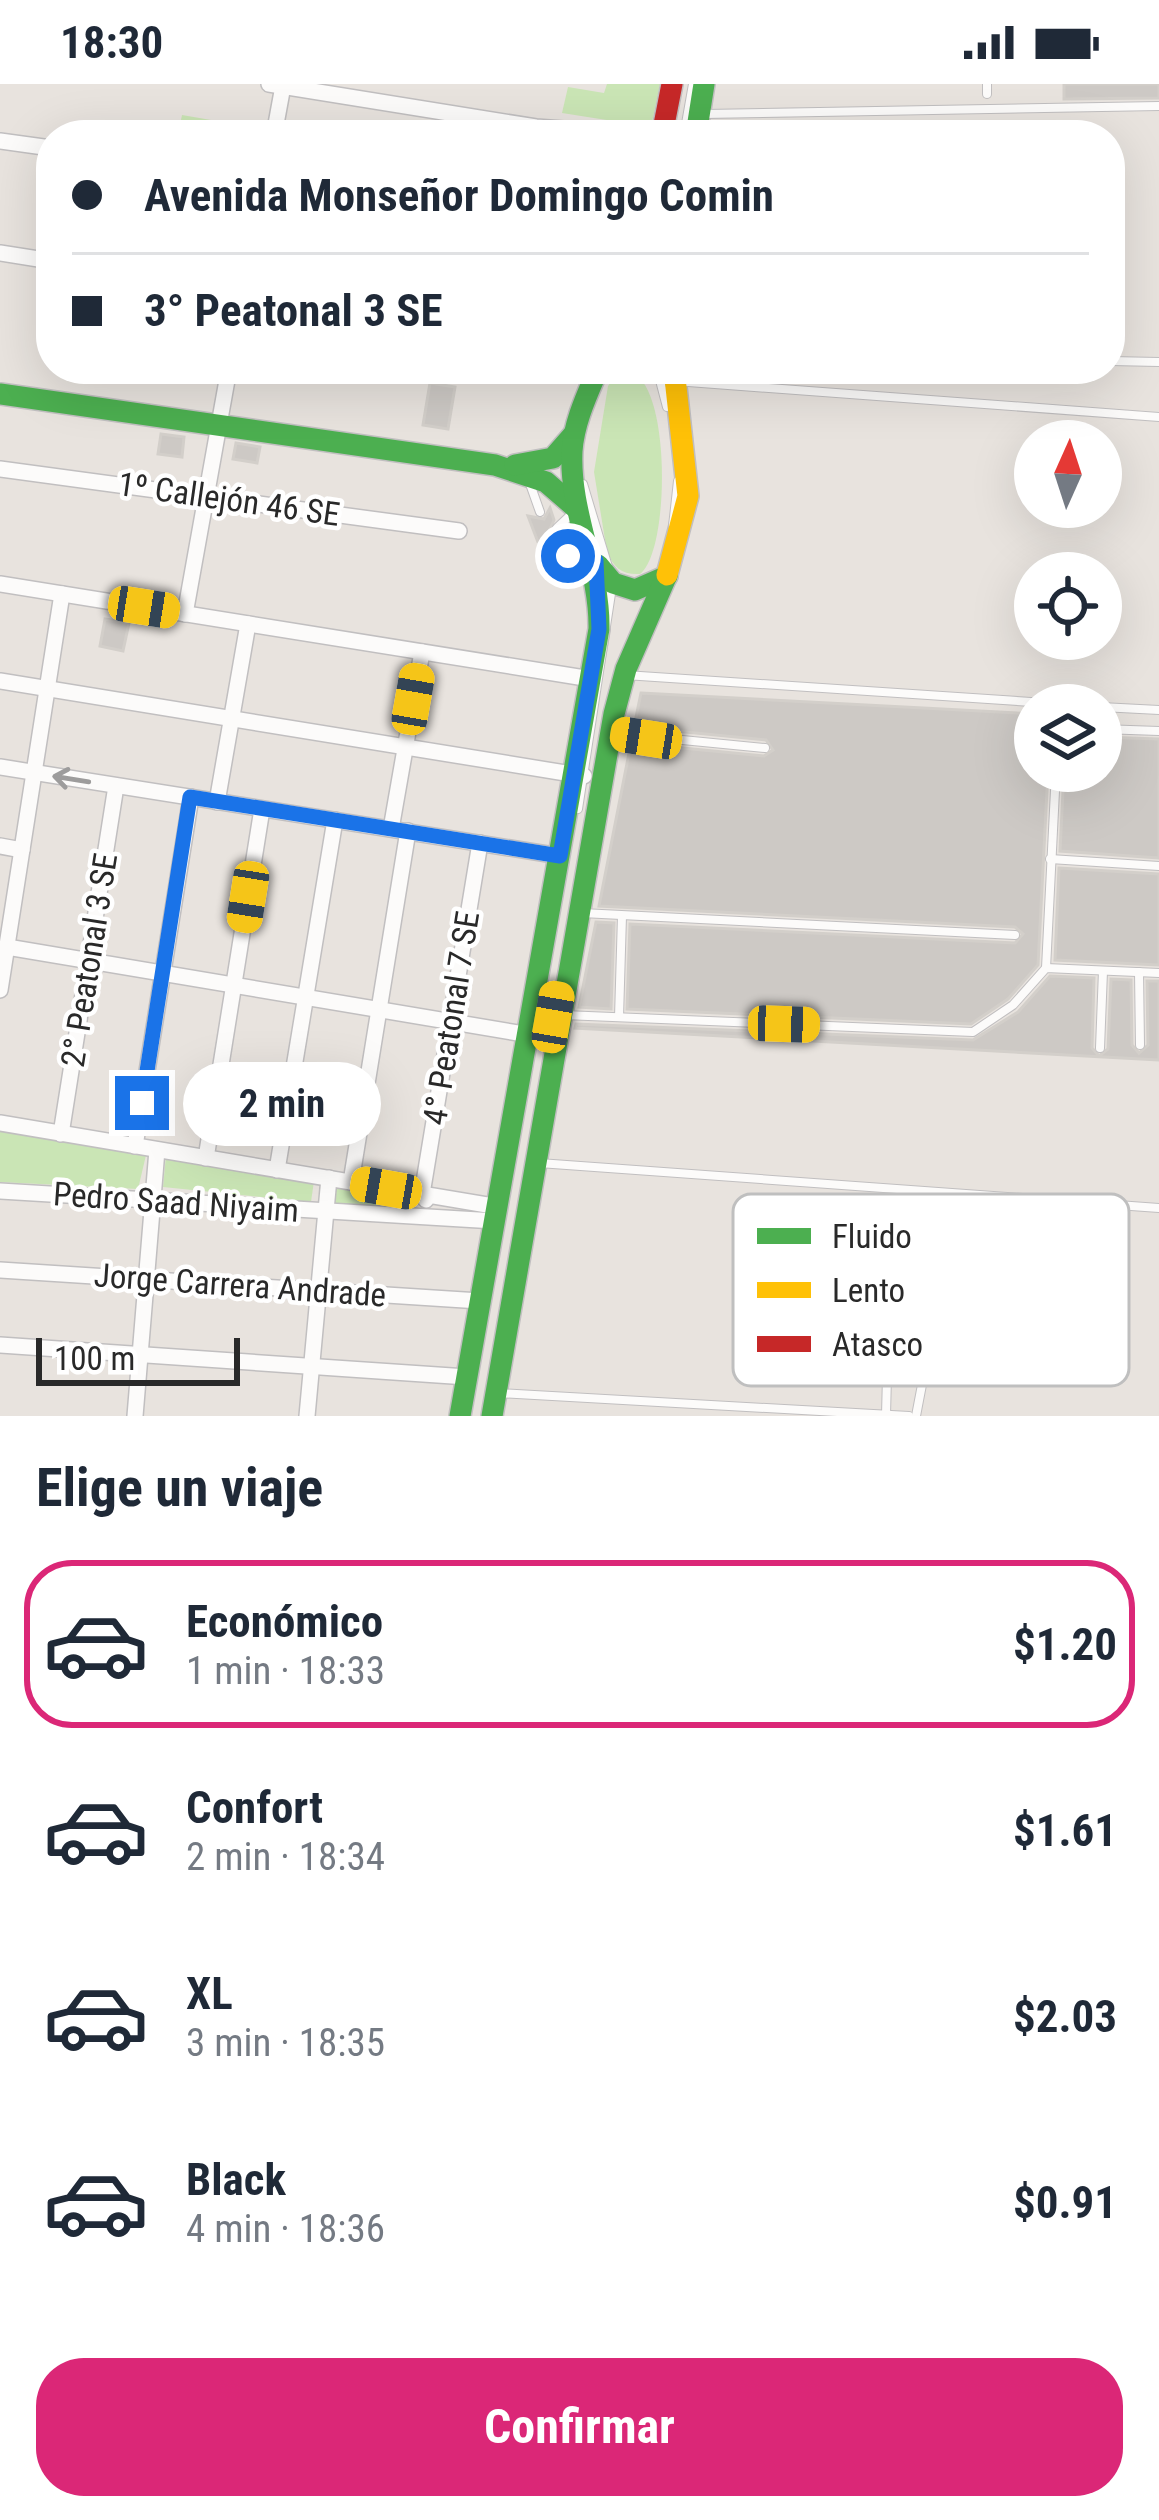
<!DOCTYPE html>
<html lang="es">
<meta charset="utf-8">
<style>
:root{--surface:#fff;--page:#f6f6f7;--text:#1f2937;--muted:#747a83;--line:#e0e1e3;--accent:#db2777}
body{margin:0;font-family:"Roboto Condensed",sans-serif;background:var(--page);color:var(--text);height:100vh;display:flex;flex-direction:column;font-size:45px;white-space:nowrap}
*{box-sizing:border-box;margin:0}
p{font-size:39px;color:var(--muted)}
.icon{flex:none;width:66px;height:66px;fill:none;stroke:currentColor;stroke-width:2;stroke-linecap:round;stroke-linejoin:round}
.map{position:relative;height:1332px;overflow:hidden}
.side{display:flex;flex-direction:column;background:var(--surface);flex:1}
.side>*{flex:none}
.hud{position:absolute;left:36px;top:36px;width:1089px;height:264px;border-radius:48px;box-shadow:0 12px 48px #0002;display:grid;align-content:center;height:264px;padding:0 36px;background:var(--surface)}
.needle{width:78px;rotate:3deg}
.fabs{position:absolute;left:1014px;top:336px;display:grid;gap:24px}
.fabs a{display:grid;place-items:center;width:108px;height:108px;border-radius:50%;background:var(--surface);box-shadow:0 12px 48px #0002;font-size:60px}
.scale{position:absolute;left:36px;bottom:30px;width:204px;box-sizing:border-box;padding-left:12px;border:6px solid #292929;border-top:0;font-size:33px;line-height:42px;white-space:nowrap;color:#292929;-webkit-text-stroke:9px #fff;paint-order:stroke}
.end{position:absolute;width:54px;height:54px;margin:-27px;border:15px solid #1a73e8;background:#fff;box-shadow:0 0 0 6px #fff}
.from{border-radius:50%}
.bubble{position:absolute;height:84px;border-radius:42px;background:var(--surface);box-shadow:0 12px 48px #0002;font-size:39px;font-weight:700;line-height:84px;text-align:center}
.car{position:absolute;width:36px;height:72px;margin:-36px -18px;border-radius:15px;box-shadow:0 0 9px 3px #0007;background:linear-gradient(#f5c518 24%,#345 0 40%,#f5c518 0 76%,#345 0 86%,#f5c518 0)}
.hud b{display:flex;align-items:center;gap:42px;height:114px;font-size:45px}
.hud b+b{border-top:3px solid var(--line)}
.hud i{width:30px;height:30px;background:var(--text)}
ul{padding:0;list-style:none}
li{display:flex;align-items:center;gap:36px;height:168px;margin:0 24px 18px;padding:0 12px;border:6px solid transparent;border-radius:48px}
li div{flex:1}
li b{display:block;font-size:45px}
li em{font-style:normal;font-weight:700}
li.active{border-color:var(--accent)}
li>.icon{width:108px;height:108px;stroke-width:1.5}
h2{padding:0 36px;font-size:54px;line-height:144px}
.cta{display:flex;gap:24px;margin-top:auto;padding:24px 36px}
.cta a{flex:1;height:138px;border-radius:48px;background:var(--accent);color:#fff;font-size:48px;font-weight:700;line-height:138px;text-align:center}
.status{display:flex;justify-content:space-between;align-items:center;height:84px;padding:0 60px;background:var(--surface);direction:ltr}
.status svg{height:33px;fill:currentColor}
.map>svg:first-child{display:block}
.grass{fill:#cae5b5}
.building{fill:#cdc9c5;stroke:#d3cfca;stroke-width:3}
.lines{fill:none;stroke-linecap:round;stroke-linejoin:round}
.lane-casing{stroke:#c1bfc0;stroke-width:10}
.street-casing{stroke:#c1bfc0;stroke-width:18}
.fast-casing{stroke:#c1bfc0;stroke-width:24}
.slow-casing{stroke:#c1bfc0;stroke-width:24}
.jam-casing{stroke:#c1bfc0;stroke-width:24}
.lane{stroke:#fcfbfa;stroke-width:8}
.street{stroke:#fcfbfa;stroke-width:15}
.fast{stroke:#4caf50;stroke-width:21}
.slow{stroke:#ffc107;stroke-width:21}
.jam{stroke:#c62828;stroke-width:21}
.oneway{stroke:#9d9c9c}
.route{stroke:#1a73e8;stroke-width:15}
.labels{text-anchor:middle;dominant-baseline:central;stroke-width:9;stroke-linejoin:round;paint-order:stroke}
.street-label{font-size:33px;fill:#292929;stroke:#fff}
.key{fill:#fff;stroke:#bfbfbf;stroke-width:3}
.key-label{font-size:33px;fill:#292929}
</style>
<div class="status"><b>18:30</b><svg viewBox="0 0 49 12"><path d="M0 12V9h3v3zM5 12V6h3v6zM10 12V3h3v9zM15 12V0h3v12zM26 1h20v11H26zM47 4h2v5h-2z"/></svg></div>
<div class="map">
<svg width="1159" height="1332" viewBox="0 0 1159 1332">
<rect width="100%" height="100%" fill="#e8e3de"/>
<!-- grass -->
<g class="grass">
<path d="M607,0H660L651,43L562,29L568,3L604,9Z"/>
<path d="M182,31L269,46L268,51H178Z"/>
<path d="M632,289C671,303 670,467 640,490C622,491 614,484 607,468L594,388L608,302L614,293Z"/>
<path d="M0,1044L147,1067L138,1105L0,1098Z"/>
<path d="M166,1072L314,1097L311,1118L163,1103Z"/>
<path d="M332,1102L409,1115L413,1120L410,1125L329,1119Z"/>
</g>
<!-- building -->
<g class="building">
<path d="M1064,0H1159V14L1064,15Z"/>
<path d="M430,299L455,303L448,345L423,341Z"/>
<path d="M161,350L184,353L182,373L158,370Z"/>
<path d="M236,359L260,363L257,379L233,375Z"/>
<path d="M550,424L554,436L549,447L560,452L565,465L560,475L573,484L551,492L528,432L544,435Z"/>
<path d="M105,535L129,539L123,567L100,562Z"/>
<path d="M641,609L1035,630V687H1048L1038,881L1008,915L971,940L627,925L630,840L1015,859L1023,850L1015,843L599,822L631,659L764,672L773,666L766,656L634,643Z"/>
<path d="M1101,653L1159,655V774L1060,767L1064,687H1101Z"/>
<path d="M1059,784L1159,790V881L1055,876Z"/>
<path d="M596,838L614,839L611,925L579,923Z"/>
<path d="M1050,892L1094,894L1092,964L1099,972L1108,965L1111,895L1131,896L1132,961L1139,969L1148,961L1147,897H1159V976L575,944L576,940L973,956L1018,928Z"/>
</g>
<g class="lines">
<defs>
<g id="lane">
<path d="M987,10V0"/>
<path d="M705,30L1159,22"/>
<path d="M684,51L693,0"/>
<path d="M1110,277L1159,278"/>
<path d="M657,285L667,323"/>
<path d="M675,297L1159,333"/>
<path d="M529,397L540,428"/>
<path d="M583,400L608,483"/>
<path d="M673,442L678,397"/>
<path d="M557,444L576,426"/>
<path d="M568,473L590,476"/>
<path d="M625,591L1077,621"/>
<path d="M1101,623L1159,626"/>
<path d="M1101,645L1159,647"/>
<path d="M611,649L765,664"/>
<path d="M578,725L612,503"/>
<path d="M1050,775L1159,782"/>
<path d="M582,829L1015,851"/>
<path d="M1046,884L1056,687"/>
<path d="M1139,888L1140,961"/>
<path d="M564,931L973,948L1013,921L1046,884L1159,889"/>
<path d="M619,933L622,832"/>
<path d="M1100,964L1103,887"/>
<path d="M539,1079L1159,1124"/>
<path d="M854,1246L888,1253L886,1331"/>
<path d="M497,1309L909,1332"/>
<path d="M916,1332L925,1285L933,1282L1105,1292"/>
</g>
<g id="street">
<path d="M269,0L536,43L646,51"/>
<path d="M274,51L283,2"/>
<path d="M0,57L51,64"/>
<path d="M0,169L51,177"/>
<path d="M0,385L459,447"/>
<path d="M0,500L591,595"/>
<path d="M185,530L229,285"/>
<path d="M0,597L584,692"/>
<path d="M0,683L560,772"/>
<path d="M217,718L248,540"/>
<path d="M391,745L422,568"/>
<path d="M0,762L22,766"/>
<path d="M7,863L530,951"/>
<path d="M0,906L62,510"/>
<path d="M0,1039L499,1123"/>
<path d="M61,1050L116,702"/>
<path d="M135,1062L191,713"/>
<path d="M206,1074L262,725"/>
<path d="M277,1086L335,736"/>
<path d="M351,1098L408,747"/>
<path d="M0,1107L495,1137"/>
<path d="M426,1116L422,1110L480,759"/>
<path d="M0,1186L480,1217"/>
<path d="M0,1261L467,1293"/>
<path d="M135,1332L157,1066"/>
<path d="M307,1332L329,1094"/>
</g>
<g id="fast">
<path d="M696,51L704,0"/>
<path d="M0,310L495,381L546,398L577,425"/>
<path d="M515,381L553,374L574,350"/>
<path d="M598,481L613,499L635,506L667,492"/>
<path d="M460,1332L599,545C600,484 569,428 572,367C574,338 587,311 598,285"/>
<path d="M492,1332L614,630L626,585L667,491"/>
</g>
<path id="slow" d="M667,491L688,412L674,285"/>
<path id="jam" d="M662,51L672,0"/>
</defs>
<!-- lane casing -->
<use href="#lane" class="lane-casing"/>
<!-- street casing -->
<use href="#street" class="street-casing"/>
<!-- fast casing -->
<use href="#fast" class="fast-casing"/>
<!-- slow casing -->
<use href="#slow" class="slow-casing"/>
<!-- jam casing -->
<use href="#jam" class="jam-casing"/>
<!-- lane -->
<use href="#lane" class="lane"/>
<!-- street -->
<use href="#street" class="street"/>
<!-- fast -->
<use href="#fast" class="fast"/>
<!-- slow -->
<use href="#slow" class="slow"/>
<!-- jam -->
<use href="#jam" class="jam"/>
</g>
<!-- one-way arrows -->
<defs><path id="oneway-shaft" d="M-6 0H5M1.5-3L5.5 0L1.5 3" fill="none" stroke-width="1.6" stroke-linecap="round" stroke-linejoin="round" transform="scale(3)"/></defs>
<use class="oneway" href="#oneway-shaft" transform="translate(71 695) rotate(-171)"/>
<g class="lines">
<!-- route -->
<path class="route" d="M142,1019L190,713L560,772L599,545L596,477L568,472"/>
</g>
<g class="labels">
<!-- street labels -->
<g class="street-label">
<text transform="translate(229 415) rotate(8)">1º Callejón 46 SE</text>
<text transform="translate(89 876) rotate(-81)">2° Peatonal 3 SE</text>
<text transform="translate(451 934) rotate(-81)">4° Peatonal 7 SE</text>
<text transform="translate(176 1118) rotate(4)">Pedro Saad Niyaim</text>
<text transform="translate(240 1201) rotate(4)">Jorge Carrera Andrade</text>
</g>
</g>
<!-- legend -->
<rect x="733" y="1110" width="396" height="192" rx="18" class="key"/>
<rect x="757" y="1144" width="54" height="16" fill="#4caf50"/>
<rect x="757" y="1198" width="54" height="16" fill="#ffc107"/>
<rect x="757" y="1252" width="54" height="16" fill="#c62828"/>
<g class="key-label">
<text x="832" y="1164">Fluido</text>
<text x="832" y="1218">Lento</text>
<text x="832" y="1272">Atasco</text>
</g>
</svg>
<div class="fabs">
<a><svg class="needle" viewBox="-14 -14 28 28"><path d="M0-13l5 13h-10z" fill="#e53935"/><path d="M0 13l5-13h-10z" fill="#747a83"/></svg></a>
<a><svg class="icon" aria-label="locate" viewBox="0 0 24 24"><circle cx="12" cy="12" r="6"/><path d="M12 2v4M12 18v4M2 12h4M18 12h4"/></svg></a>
<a><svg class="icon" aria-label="layers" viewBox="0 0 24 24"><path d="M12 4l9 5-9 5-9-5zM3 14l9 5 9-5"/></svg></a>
</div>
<div class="scale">100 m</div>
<i class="end from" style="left:568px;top:472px"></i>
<i class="end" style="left:142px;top:1019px"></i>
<div class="bubble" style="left:183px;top:978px;width:198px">2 min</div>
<i class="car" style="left:144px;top:523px;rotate:99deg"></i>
<i class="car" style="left:413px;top:615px;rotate:10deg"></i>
<i class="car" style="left:646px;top:654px;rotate:279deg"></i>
<i class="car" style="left:248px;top:813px;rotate:189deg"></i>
<i class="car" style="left:553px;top:933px;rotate:10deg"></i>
<i class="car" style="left:784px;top:940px;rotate:92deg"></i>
<i class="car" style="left:386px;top:1104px;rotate:280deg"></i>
<div class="hud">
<b><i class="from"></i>Avenida Monseñor Domingo Comin</b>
<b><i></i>3° Peatonal 3 SE</b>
</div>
</div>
<section class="side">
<h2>Elige un viaje</h2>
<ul>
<li class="active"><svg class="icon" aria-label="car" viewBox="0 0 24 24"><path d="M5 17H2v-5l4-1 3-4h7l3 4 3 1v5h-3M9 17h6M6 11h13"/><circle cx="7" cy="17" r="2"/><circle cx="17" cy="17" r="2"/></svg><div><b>Económico</b><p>1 min · 18:33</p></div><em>$1.20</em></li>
<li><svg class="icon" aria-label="car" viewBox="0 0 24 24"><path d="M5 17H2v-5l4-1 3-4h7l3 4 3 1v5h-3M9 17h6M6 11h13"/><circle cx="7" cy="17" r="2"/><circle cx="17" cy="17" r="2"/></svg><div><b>Confort</b><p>2 min · 18:34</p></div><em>$1.61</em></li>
<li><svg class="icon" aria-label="car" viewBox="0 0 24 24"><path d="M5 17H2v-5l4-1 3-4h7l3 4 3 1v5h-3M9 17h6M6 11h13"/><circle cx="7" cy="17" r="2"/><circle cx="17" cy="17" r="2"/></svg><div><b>XL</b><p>3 min · 18:35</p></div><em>$2.03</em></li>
<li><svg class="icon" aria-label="car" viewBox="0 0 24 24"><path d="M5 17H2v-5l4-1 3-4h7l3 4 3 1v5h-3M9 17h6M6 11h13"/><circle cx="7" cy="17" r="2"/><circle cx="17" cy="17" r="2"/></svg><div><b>Black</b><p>4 min · 18:36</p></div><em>$0.91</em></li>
</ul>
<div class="cta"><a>Confirmar</a></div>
</section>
